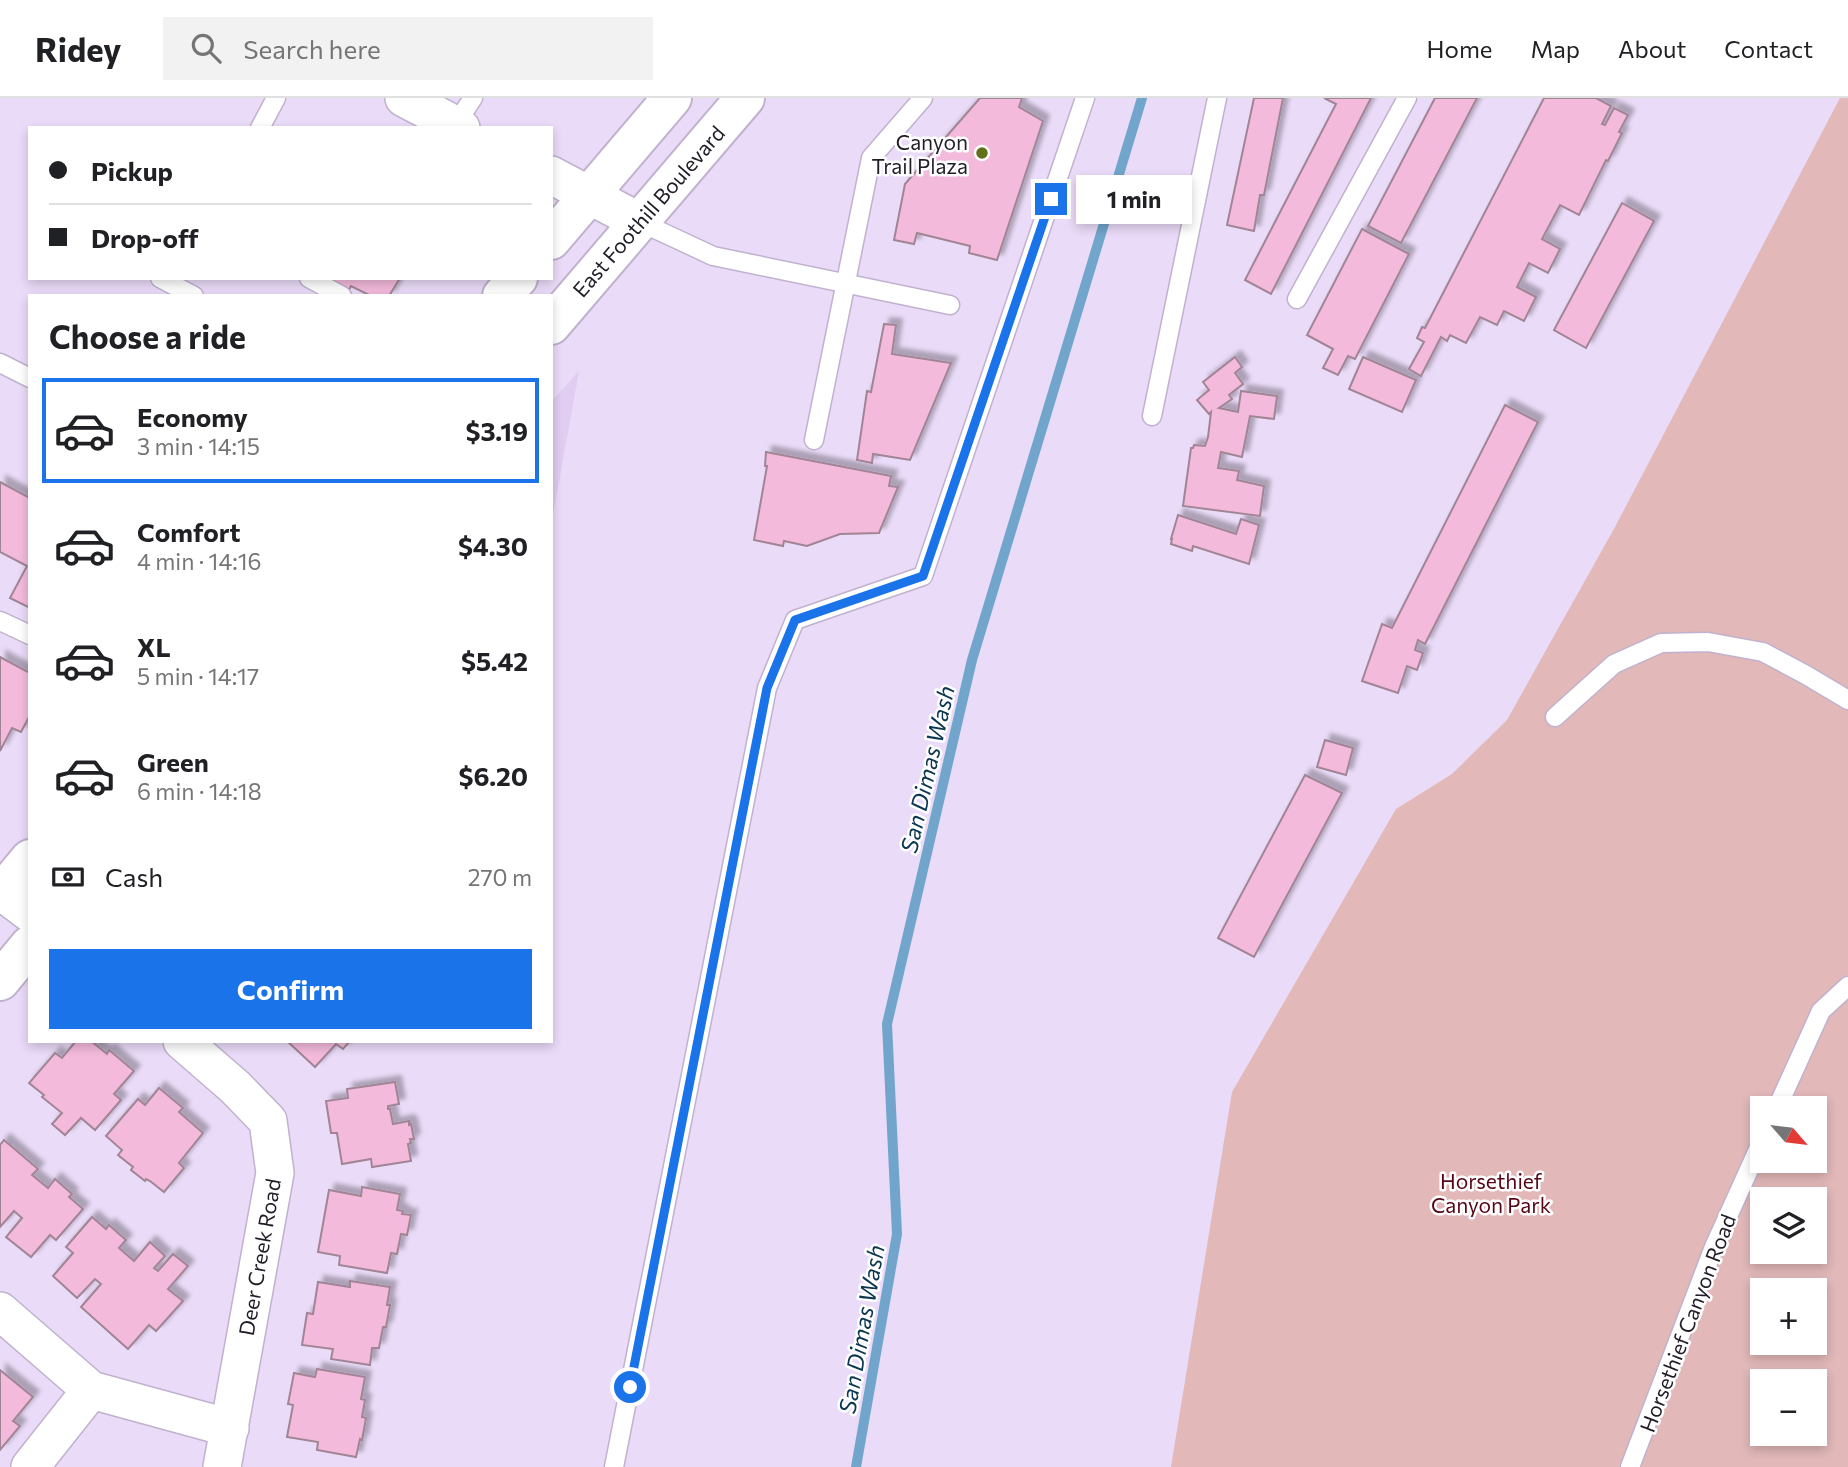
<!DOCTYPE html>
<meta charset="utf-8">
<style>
:root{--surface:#fff;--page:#f2f2f2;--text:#202124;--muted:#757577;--line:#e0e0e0;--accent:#1a73e8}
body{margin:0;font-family:Commissioner,sans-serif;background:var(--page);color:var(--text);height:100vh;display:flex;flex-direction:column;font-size:26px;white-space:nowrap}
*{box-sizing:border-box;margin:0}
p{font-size:23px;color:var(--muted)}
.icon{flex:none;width:38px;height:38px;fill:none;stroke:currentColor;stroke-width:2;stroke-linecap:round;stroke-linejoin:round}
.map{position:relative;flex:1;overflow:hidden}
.drawer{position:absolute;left:28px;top:196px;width:525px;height:749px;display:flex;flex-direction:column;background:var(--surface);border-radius:0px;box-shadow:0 4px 10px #0003}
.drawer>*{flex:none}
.hud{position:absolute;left:28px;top:28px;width:525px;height:154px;border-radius:0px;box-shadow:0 4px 10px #0003;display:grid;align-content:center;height:154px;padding:0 21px;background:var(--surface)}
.needle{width:46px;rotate:118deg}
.buttons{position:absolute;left:1750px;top:998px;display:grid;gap:14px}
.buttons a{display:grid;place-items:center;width:77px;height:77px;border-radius:0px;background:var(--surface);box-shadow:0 4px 10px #0003;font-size:35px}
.end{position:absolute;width:32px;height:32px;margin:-16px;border:9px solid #1a73e8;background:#fff;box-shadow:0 0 0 4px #fff}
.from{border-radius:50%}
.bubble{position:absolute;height:49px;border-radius:0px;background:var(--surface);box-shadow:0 4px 10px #0003;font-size:23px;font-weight:700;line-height:49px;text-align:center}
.hud b{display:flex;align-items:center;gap:24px;height:66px;font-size:26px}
.hud b+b{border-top:2px solid var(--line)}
.hud i{width:18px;height:18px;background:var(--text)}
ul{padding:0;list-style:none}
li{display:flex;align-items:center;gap:21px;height:105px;margin:0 14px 10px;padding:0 7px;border:4px solid transparent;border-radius:0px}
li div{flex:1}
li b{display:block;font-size:26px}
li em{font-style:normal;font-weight:700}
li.current{border-color:var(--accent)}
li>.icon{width:63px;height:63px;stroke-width:1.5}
h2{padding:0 21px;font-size:32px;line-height:84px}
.pay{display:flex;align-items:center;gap:18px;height:77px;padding:0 21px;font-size:26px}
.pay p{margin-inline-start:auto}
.cta{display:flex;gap:14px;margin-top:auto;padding:14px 21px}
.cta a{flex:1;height:80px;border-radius:0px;background:var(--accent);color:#fff;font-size:28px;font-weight:700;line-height:80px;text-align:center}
header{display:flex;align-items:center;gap:42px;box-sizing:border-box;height:98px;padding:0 35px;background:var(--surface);border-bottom:2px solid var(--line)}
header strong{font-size:33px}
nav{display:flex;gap:38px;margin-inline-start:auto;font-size:24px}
.search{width:490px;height:63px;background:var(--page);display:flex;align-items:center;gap:18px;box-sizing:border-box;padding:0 24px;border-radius:0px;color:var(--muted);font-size:26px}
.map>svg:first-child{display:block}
.built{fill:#e0cdf1}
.green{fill:#e2b8b9;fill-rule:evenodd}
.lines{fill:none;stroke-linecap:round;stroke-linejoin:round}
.stream{stroke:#71a5cb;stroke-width:10}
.building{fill:#f3badc;stroke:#a18595;stroke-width:2;filter:url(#shadow)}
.service-casing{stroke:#c0b2ce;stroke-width:21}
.minor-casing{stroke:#c0b2ce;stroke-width:40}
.primary-casing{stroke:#c0b2ce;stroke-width:42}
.service{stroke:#fff;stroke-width:18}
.minor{stroke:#fff;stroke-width:37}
.primary{stroke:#fff;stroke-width:38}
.route{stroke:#1a73e8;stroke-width:9}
.poi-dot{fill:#62701b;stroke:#fff;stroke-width:2.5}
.labels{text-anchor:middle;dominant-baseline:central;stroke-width:5;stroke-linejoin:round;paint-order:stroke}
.poi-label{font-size:21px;fill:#211c26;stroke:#fff;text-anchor:end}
.street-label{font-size:21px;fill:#211c26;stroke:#fff}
.park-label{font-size:21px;fill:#550617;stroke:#fff}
.water-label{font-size:23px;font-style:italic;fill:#0b3751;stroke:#fff}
</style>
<header>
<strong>Ridey</strong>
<div class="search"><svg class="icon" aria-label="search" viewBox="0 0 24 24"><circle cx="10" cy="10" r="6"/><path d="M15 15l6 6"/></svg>Search here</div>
<nav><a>Home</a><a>Map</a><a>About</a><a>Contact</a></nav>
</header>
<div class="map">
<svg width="1848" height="1369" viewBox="0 0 1848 1369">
<defs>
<filter id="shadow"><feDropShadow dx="6" dy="-6" stdDeviation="2" flood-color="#0004"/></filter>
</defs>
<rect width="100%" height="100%" fill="#eadbf8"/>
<!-- built -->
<path class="built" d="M579,273L551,428V304Z"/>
<!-- green -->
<path class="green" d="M1840,0H1848V1369H1171L1232,994L1396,711L1452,676L1507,622L1615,429ZM1762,1010H1815V1062H1762ZM1762,1101H1815V1153H1762ZM1762,1192H1815V1244H1762ZM1762,1283H1815V1335H1762Z"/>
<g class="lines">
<!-- stream -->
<path class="stream" d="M856,1369L897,1136L887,926L972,562L1142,0"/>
</g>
<!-- building -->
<g class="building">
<path d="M980,0H1022L1019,9L1043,23L997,162L969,155L970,148L917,135L914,146L894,142L905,86Z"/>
<path d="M1254,0H1283L1264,97H1260L1254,133L1227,127Z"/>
<path d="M1324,0H1371L1271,196L1245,182L1336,6Z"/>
<path d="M1435,0H1477L1401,145L1368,128Z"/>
<path d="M1544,0H1596L1611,8L1602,26L1605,27L1614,10L1628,17L1619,34L1622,35L1608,63L1606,62L1579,117L1560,107L1542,141L1560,151L1548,175L1529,165L1517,189L1536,199L1524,223L1504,213L1497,227L1480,219L1466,245L1450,237L1447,243L1441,239L1421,278L1409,271L1424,244L1417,240L1422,229L1425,230Z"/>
<path d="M1622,105L1654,123L1586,250L1554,232Z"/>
<path d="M1362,131L1409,156L1355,261L1348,258L1338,277L1323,270L1333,251L1307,237Z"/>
<path d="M333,180H400L389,198H371L351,188L349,192L331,183Z"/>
<path d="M884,226L896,227L892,256L951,265L910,362L873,356L872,365L857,362L867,293L871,294Z"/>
<path d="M1235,259L1242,269L1235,275L1243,286L1229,297L1232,301L1219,310L1238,314L1241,293L1277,298L1274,321L1250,318L1242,359L1221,354L1218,370L1239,373L1237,382L1264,388L1260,418L1183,408L1191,350H1193L1194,347L1205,348L1208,339L1211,314L1209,316L1197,302L1209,292L1203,284Z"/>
<path d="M1363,259L1416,282L1402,314L1349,291Z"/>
<path d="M1505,307L1538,324L1425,546L1418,542L1415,552L1423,555L1417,572L1407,568L1398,595L1362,583L1382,526L1392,530Z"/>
<path d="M766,354L891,378L889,388L898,389L879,435L840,436L807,448L784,443L783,448L754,442L767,368H765Z"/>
<path d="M0,384L30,400V510L10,500L27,468L0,454Z"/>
<path d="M1178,417L1236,436L1241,421L1259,427L1249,466L1193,448L1192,453L1171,446L1172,441H1171Z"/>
<path d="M0,559L30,575V617L21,634L12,630L0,653Z"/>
<path d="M1325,642L1353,650L1346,677L1317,669Z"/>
<path d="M1305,677L1342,695L1254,859L1218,840Z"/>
<path d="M76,943H91L107,956L109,952L134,973L114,996L121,1002L95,1032L81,1020L65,1037L52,1026L62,1015L42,999L44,997L29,985L55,955L62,960Z"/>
<path d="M287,943H350L343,951L336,946L315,969Z"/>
<path d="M395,984L399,1006L388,1008V1011H390L393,1026L409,1023V1027L411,1026L414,1041H410L411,1045L408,1046L411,1063L372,1069L371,1061L342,1066L337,1035H331L326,1003L348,1000L347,991Z"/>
<path d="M159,990L183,1010L179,1014L203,1035L179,1065L184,1070L164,1094L150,1083L146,1081L145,1083L131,1072L133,1069L118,1057L122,1052L106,1038L138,1001L145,1007Z"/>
<path d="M4,1042L38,1071L32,1077L48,1090L55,1081L72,1096L69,1099L83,1111L56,1142L50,1137L31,1159L6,1139L22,1120L14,1113L0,1129V1047Z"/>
<path d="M362,1089L400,1096L397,1112L403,1113L402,1116L411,1117L407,1137L401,1136L397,1156L391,1155L387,1175L339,1167L340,1158L318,1154L329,1092L361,1098Z"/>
<path d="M92,1119L106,1131L109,1127L126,1142L119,1150L134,1163L150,1144L165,1158L154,1170L158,1173L173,1156L188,1168L168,1191L183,1203L156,1233L149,1227L128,1251L81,1209L101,1186L95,1181L77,1200L53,1178L73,1155L66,1149Z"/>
<path d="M350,1183L390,1189L387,1207H390L386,1229H383L379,1250H372L370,1267L331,1261L333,1251L302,1247L307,1215L313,1216L318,1184L350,1189Z"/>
<path d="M317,1271L365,1279L361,1301L365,1302L362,1319L366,1320L362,1342L360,1341L356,1359L317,1352L318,1344L287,1339L293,1307L288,1306L294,1275L315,1279Z"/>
<path d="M0,1272L33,1299L13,1323L20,1328L0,1352Z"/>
</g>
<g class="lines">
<defs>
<g id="service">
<path d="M455,27L473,0"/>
<path d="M260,30L276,0"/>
<path d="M638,123L713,158L950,207"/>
<path d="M160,180L194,198"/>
<path d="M309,180L342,198"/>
<path d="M1297,201L1407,0"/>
<path d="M0,265L30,280"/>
<path d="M1152,318L1217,0"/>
<path d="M814,342L871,60L923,0"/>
<path d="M0,523L30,537"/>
<path d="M1555,619L1614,566L1661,545L1708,544L1763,554L1806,577L1848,602"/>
<path d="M1777,1010L1821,913L1848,888"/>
<path d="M614,1369L767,590L795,522L923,478L1085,0"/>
<path d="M1630,1369L1714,1149L1762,1043"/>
</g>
<g id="minor">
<path d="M404,0L461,30"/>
<path d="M551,77L638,123"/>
<path d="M2,794L30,815"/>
<path d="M182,943L235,989L268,1023L275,1075L222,1369"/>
<path d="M0,1213L91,1292L230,1330"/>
<path d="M30,1369L91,1292"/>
</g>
<g id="primary">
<path d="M551,142L672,0"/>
<path d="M502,198L518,180"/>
<path d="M551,227L745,0"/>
<path d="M0,797L30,761"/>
<path d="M0,883L30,847"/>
</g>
</defs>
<!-- service casing -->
<use href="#service" class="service-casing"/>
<!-- minor casing -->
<use href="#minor" class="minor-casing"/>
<!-- primary casing -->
<use href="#primary" class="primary-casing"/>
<!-- service -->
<use href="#service" class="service"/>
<!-- minor -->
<use href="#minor" class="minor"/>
<!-- primary -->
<use href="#primary" class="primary"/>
</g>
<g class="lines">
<!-- route -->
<path class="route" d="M630,1289L767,590L795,522L923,478L1051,101"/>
</g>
<!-- markers -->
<circle class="poi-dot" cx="982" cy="55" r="7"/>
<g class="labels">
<!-- poi labels -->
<g class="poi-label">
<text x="968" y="43">Canyon<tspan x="968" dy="24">Trail Plaza</tspan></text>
</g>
<!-- street labels -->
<g class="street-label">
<text transform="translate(648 113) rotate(-49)">East Foothill Boulevard</text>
<text transform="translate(259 1159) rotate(-80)">Deer Creek Road</text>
<text transform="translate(1687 1225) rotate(-69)">Horsethief Canyon Road</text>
</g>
<!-- park labels -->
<g class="park-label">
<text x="1491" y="1082">Horsethief<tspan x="1491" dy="24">Canyon Park</tspan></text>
</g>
<!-- water labels -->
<g class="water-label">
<text transform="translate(927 671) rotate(-77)">San Dimas Wash</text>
<text transform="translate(861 1231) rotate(-80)">San Dimas Wash</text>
</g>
</g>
</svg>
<div class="buttons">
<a><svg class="needle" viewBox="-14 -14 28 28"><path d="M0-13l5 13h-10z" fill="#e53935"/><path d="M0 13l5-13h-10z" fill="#757577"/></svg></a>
<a><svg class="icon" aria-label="layers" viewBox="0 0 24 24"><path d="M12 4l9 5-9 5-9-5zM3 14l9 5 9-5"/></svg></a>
<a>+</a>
<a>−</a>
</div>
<i class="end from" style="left:630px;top:1289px"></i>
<i class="end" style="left:1051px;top:101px"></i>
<div class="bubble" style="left:1076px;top:77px;width:116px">1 min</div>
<div class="hud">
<b><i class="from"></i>Pickup</b>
<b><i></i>Drop-off</b>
</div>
<section class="drawer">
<h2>Choose a ride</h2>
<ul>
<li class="current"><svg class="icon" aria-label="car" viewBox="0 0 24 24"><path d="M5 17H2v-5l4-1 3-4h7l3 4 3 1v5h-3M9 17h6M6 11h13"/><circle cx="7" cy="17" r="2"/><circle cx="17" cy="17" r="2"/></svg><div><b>Economy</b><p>3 min · 14:15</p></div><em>$3.19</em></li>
<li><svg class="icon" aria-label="car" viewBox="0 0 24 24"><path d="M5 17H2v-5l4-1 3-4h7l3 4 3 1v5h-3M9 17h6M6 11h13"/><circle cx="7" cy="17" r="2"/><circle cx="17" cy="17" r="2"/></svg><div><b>Comfort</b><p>4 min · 14:16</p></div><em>$4.30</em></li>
<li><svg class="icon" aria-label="car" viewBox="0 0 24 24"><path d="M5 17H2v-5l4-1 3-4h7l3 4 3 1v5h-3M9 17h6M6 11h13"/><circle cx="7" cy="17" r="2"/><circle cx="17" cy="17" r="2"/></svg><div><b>XL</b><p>5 min · 14:17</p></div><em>$5.42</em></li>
<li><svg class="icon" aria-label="car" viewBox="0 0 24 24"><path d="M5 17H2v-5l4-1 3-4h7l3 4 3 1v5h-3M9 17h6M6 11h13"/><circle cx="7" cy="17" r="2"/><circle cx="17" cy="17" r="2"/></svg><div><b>Green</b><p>6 min · 14:18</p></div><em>$6.20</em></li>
</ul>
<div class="pay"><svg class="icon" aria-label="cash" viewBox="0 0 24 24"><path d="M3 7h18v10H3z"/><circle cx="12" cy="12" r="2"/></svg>Cash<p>270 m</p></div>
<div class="cta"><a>Confirm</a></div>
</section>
</div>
